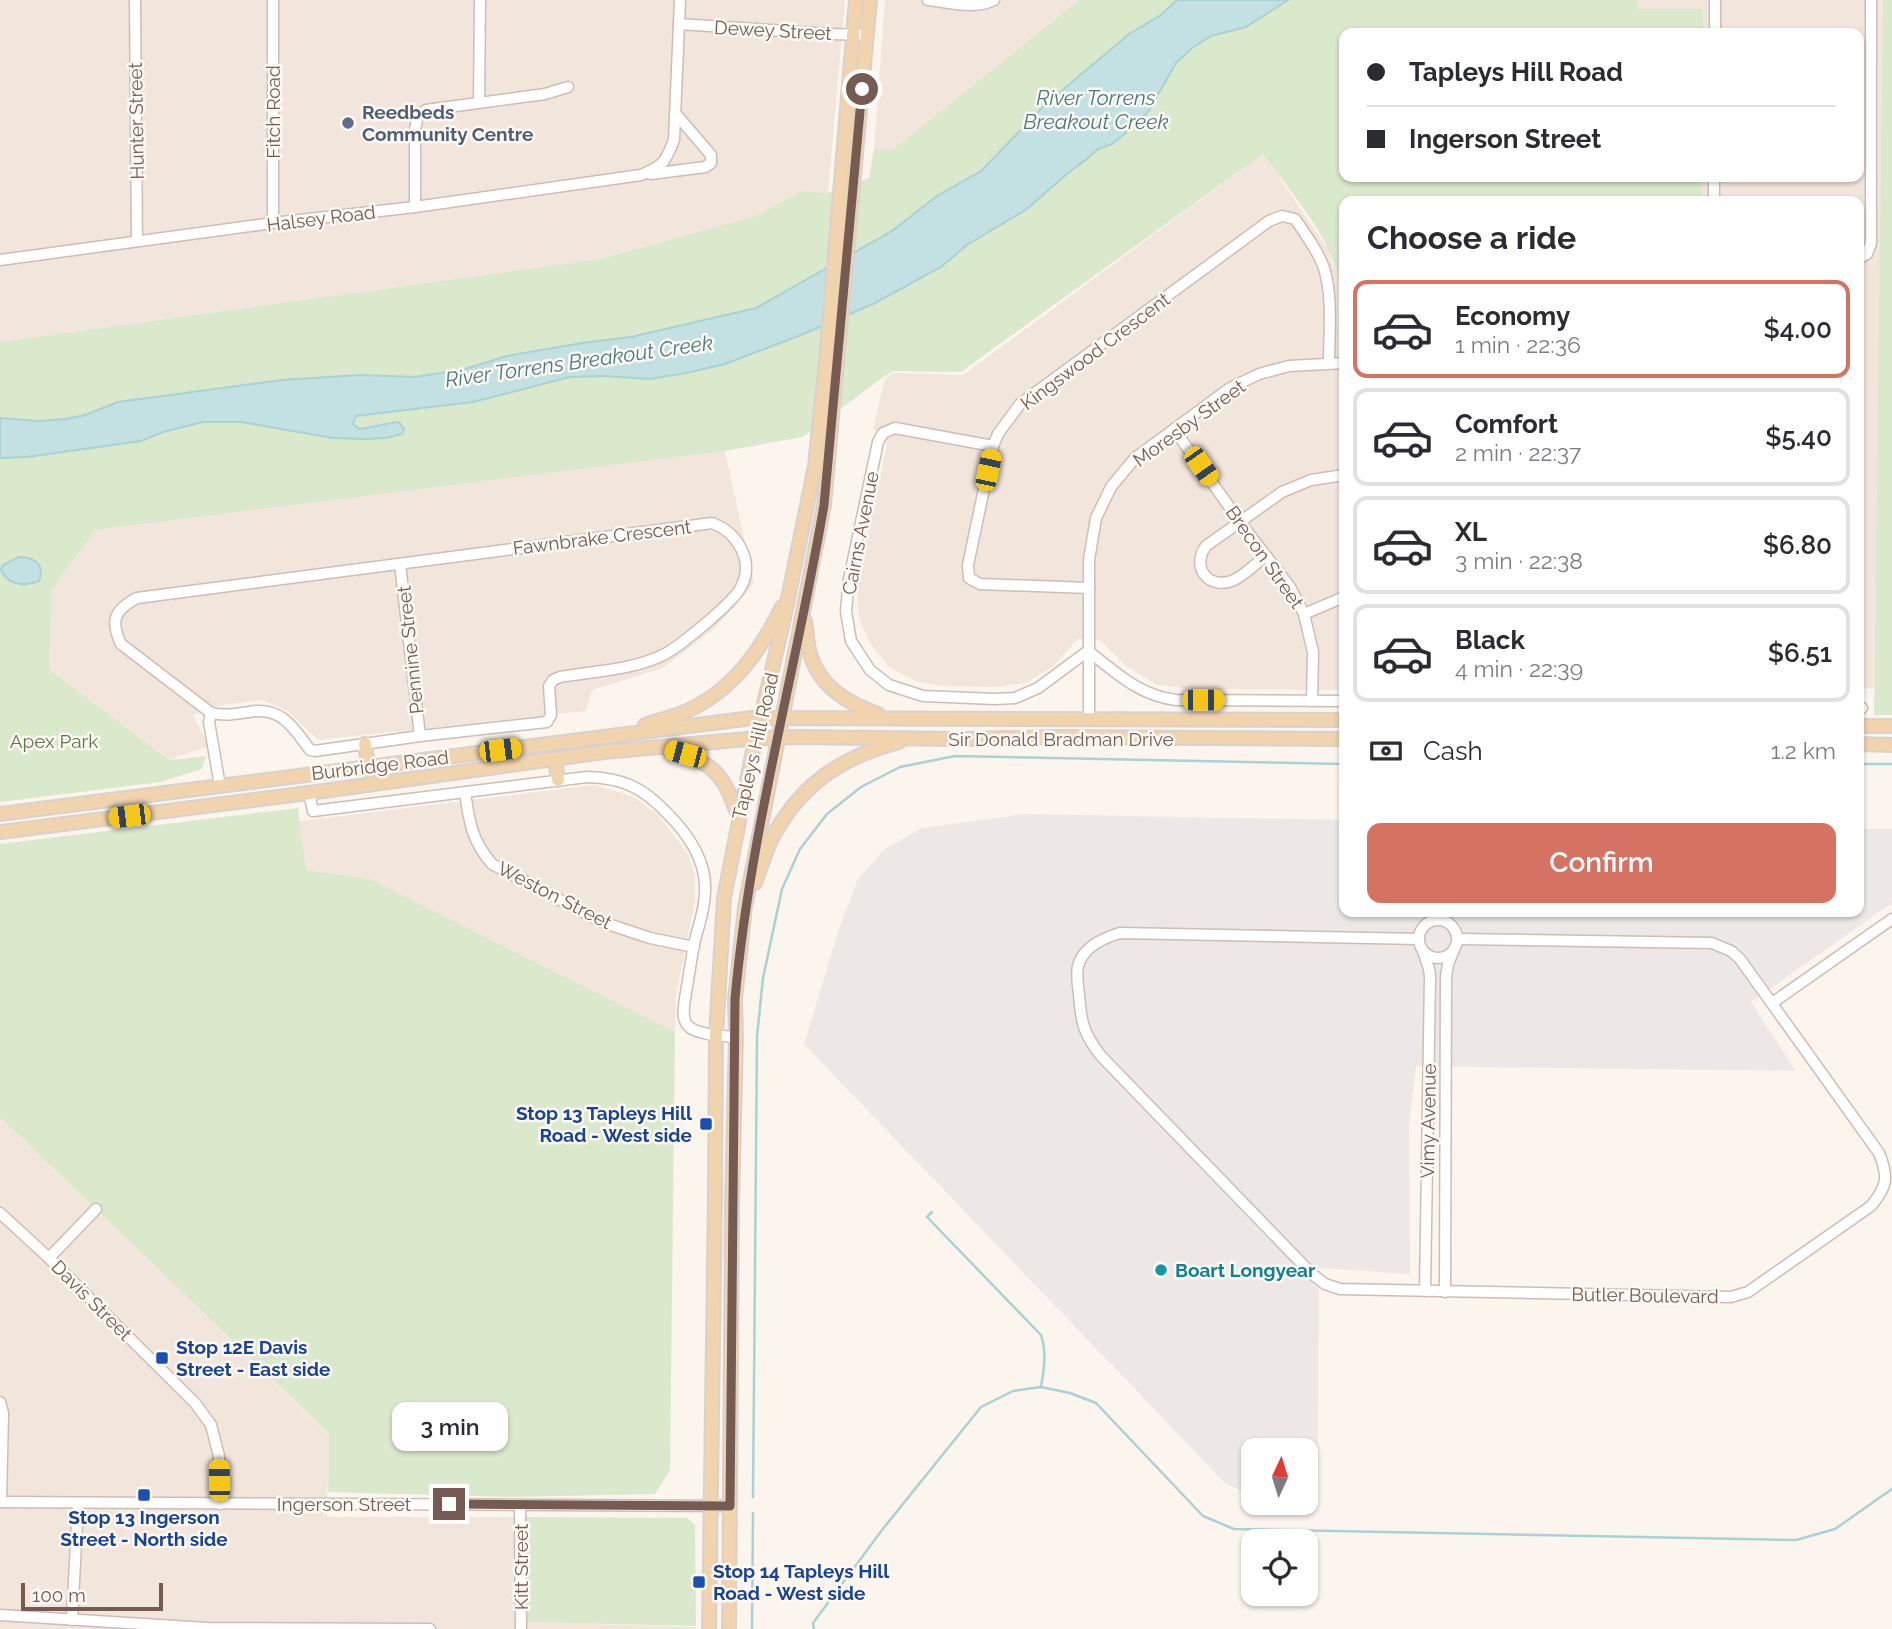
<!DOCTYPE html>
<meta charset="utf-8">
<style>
:root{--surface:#fff;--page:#f2f2f3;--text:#2b2b33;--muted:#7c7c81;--line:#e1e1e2;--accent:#d67261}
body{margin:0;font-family:Raleway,sans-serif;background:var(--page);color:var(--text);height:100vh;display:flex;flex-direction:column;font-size:26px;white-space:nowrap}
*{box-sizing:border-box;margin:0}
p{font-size:23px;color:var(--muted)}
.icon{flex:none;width:38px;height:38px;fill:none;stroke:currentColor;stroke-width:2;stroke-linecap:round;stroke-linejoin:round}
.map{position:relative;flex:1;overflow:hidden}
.sheet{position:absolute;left:1339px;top:196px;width:525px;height:721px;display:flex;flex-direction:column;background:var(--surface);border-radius:14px;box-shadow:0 2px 5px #0004}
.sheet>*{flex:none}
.guide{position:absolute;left:1339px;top:28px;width:525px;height:154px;border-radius:14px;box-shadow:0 2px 5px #0004;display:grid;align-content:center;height:154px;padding:0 28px;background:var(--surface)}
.needle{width:46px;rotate:4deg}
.tools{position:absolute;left:1241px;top:1438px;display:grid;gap:14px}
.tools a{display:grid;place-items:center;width:77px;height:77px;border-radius:14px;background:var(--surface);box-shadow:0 2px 5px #0004;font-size:35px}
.scale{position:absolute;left:21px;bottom:18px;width:142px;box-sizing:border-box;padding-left:7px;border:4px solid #755b52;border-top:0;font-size:19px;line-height:24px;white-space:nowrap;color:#755b52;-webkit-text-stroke:5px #fef9f4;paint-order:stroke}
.end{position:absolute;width:32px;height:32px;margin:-16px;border:9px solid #755b52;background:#fff;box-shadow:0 0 0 4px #fff}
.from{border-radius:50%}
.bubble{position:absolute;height:49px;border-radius:14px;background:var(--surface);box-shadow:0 2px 5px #0004;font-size:23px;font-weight:600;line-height:49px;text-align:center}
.car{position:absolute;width:21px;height:42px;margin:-21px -10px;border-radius:9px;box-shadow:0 0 5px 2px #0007;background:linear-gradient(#f5c518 24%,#345 0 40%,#f5c518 0 76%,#345 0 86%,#f5c518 0)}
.guide b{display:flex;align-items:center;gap:24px;height:66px;font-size:26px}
.guide b+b{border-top:2px solid var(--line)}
.guide i{width:18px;height:18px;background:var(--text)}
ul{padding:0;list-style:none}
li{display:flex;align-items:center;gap:21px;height:98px;margin:0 14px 10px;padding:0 14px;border:4px solid var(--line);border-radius:14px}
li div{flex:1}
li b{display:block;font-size:26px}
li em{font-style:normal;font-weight:600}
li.selected{border-color:var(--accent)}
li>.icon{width:63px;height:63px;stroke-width:1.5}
h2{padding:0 28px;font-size:32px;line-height:84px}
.pay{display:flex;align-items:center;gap:18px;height:77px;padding:0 28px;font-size:26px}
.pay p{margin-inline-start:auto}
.cta{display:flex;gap:14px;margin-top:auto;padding:14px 28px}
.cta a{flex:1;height:80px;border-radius:14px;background:var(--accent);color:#fff;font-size:28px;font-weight:600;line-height:80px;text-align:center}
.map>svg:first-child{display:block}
.residential{fill:#f2e6dc}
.industrial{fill:#ede8e5}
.green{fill:#dae8cc}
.water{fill:#c3e1e3;stroke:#aad1d4;stroke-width:2}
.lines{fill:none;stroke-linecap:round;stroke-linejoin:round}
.stream{stroke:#aad1d4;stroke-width:2.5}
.minor-casing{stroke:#cdbdb4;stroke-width:13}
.major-casing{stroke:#d8d1cf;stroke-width:16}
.minor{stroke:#fff;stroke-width:10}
.major{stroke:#f1d3ae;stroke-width:12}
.route{stroke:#755b52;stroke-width:9}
.service-dot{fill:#5c6f8a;stroke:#fef9f4;stroke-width:2.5}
.transit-dot{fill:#1a4fb4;stroke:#fef9f4;stroke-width:2.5}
.culture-dot{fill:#0f9aa8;stroke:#fef9f4;stroke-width:2.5}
.labels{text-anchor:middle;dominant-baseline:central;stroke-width:5;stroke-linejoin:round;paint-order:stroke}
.street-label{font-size:19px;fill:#755b52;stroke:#fef9f4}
.service-label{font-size:19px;font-weight:bold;fill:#4e5e75;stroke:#fef9f4;text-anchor:start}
.park-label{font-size:19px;fill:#5c784b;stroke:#fef9f4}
.transit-label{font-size:19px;font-weight:bold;fill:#164399;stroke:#fef9f4;text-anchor:start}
.culture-label{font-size:19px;font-weight:bold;fill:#0d838f;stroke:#fef9f4;text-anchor:start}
.water-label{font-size:21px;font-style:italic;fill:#4a797e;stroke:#fef9f4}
</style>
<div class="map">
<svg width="1892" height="1629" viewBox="0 0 1892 1629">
<rect width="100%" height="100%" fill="#fbf5ed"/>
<!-- residential -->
<g class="residential">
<path d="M0,0H845L828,193L801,191L757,216L600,259L0,342Z"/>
<path d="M885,0H1079L892,150L874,149Z"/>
<path d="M1637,0H1884L1882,359L1874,688L1859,689L1858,201H1701V177H1858V33H1703V9H1637Z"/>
<path d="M1263,154L1328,249L1340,281L1342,298L1344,351V690L1192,689L1157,685L1126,666L1100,640L1078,639L1053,666L1026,683L997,687L940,686L915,681L889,667L869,642L859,618L857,588L887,443L873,428L885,378L894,373L963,375Z"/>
<path d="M725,451L754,583L714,629L663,668L592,690L586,711L318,740L288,711L261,700L222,705L193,715L209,746L169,760L49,669L52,590L95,530Z"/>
<path d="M593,785L632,796L658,815L688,854L695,874V901L676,995L675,1032L370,879L306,870L300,821Z"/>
<path d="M0,1117L329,1435L327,1517H524L526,1622L696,1627V1629H0Z"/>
</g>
<!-- industrial -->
<path class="industrial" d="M1025,814L1344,820V912H1858L1859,829H1892V903L1751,1002L1796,1071L1416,1066L1409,1127L1410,1274L1319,1268L1318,1499L1306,1498V1451H1253V1496L1225,1483L804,1044L841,923L858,879L885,849L922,828Z"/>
<!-- green -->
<g class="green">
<path d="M1079,0H1637L1638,9H1703V33H1344V177H1701V201H1344L1343,351C1343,327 1345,303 1339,280C1328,231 1291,194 1263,154L961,372L893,371L882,378L803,437L725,451L95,530L52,590L49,669L169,760L206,756L202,769L160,782L0,802V342L600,259L756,216L801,191L828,193L869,178L874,149L892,150Z"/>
<path d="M1883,0H1892V715H1874Z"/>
<path d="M298,808L306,870L370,879L675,1032L670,1470L655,1494L509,1497L328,1492L329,1434L0,1117V844Z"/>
<path d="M524,1517L687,1518L695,1525L696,1626L526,1622Z"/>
</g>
<!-- water -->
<g class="water">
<path d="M1177,0H1288L1246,27L1211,36L1192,48L1176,63L1148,112L1123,135L1112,144L1098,149L1087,159L1068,173L1027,209L967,245L941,267L873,304L801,335L725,364L686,373L650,379L604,376L570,377L473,402L356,416L353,424L359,429C373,428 385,423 399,422L404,429L402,434L386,438L365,439L333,438L241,422H203L163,432L141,441L27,457L0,458V418L38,421L66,419L85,415L118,402L282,380L360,375L415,377L465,369L507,356L582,343L631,337L756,308L892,231L937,196L981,171L1041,109L1066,87L1129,34L1161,15Z"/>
<path d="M19,557C35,557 45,565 39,581C24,587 8,585 1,570L3,565Z"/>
</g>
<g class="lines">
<!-- stream -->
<g class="stream">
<path d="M1858,764H1892"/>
<path d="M932,1212L927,1217L1041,1335C1047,1353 1044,1369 1041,1387"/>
<path d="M753,1497L757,1037L763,978L782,889L800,849L827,814L861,787L900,767L955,756L1344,764"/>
<path d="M752,1629L753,1513"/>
<path d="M814,1629L813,1623L882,1530L981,1407L1013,1391L1041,1387L1070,1393L1096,1403L1203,1516L1234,1529L1796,1540L1835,1529L1892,1489"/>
</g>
<defs>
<g id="minor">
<path d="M135,0L137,241"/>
<path d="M273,0V223"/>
<path d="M928,0C948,2 975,10 994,0"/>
<path d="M679,24L832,34L867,35"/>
<path d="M1715,33V0"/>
<path d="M479,103L480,0"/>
<path d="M651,174L705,167L711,163V155L675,113"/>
<path d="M1714,201V177"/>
<path d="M415,207V129L418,116L426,110L545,94L568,87"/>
<path d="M1858,259L1867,254L1871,243V0"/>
<path d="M0,260L273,223L415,207L641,175C664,165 665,163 674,140L680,0"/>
<path d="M1174,429L1240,522L1290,587L1304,614L1313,652L1312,701"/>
<path d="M993,446L895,428L883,433L878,442L849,579L846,611L851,641L870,670L889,685L923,696L995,699L1015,698L1038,688L1088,651"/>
<path d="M712,523C737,532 755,561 741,587C734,602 680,646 665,654C634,670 595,671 560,677L553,680L549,686L551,715L547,722L420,736L315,751L310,750C293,727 281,706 249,712C236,714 224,716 211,713L121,644C110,621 114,610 137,598Z"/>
<path d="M1266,556C1256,563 1245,575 1234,580C1210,591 1190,568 1206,546L1282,492L1311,480L1344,475"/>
<path d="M400,564L420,736"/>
<path d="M1089,588L980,584L969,578L968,565L993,446L998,434L1020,404L1269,221L1282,216L1295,219C1306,235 1318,251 1324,268C1333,298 1329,333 1329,363"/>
<path d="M1304,614L1344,597"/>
<path d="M1088,651C1117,673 1138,695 1176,700L1344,701"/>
<path d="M1858,708H1862"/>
<path d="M211,713L209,722L220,786"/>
<path d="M1089,720V560L1096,518L1111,487L1135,458L1230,388L1259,374L1289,366L1344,363"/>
<path d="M465,792C469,822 472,841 492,864L602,922L650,938L694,947"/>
<path d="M309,793L313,811L587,777C623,778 642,787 667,813C688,834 707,861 705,892C705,910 698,927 694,944C691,960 689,976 686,992C685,1001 681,1015 686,1023C692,1035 724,1036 736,1037"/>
<circle cx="1438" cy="939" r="19"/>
<path d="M1419,939L1120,933C1103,938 1083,947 1078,966C1076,974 1078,986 1079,994C1081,1022 1083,1033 1101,1056L1311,1273L1325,1284L1340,1289L1731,1297L1748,1292L1871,1206C1887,1187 1889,1177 1879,1153L1740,959L1731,951L1712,943L1458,939"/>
<path d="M1423,951L1429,969L1430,976L1425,1291"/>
<path d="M1772,1003L1892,919"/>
<path d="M0,1213L49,1258L195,1403L211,1425L219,1456L220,1504"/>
<path d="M49,1258L96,1209"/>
<path d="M1445,1292L1446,977L1448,964L1453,952"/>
<path d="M0,1402L3,1413L1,1502"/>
<path d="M0,1502L730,1506"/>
<path d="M520,1505L521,1629"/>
<path d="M0,1615L207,1628L430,1629"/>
<path d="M72,1620L78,1504"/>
</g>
<g id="major">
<path d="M805,621C807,632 807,643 810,654C820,687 847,703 878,714"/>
<path d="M645,725C659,720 673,717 687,711C733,690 760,651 782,607"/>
<path d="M1858,726H1892"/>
<path d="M365,744L369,773"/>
<path d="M1858,744L1892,745"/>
<path d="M667,749C714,762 724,774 739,819"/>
<path d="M555,759L558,780"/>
<path d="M0,814L752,718L1344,720"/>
<path d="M0,832L309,793L604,752L747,739L791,737L964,739L1058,737L1344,739"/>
<path d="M755,883C762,866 766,848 775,833C803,782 845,756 899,742"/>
<path d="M709,1629L715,1196L716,1036L724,898L752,755L783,623L815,466L826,362L856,0"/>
<path d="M729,1629L732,1201L736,1037L735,999L745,907L824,505L870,0"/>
</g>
</defs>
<!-- minor casing -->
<use href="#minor" class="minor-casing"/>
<!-- major casing -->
<use href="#major" class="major-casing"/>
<!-- minor -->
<use href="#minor" class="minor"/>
<!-- major -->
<use href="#major" class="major"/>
</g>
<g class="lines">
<!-- route -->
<path class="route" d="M449,1504L730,1506L735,999C750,832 796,670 824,505L862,89"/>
</g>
<!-- markers -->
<circle class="service-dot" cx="348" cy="123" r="7"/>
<g class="transit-dot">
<rect x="699" y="1117" width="14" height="14" rx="3.5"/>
<rect x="155" y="1351" width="14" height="14" rx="3.5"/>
<rect x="137" y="1488" width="14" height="14" rx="3.5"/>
<rect x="692" y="1575" width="14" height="14" rx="3.5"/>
</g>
<circle class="culture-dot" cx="1161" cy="1270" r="7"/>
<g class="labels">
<!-- street labels -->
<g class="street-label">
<text transform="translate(773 30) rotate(3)">Dewey Street</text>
<text transform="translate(273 112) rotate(-90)">Fitch Road</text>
<text transform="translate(136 121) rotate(-91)">Hunter Street</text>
<text transform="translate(321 218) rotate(-7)">Halsey Road</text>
<text transform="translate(1095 351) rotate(-37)">Kingswood Crescent</text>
<text transform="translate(1189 423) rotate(-36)">Moresby Street</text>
<text transform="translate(860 533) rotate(-79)">Cairns Avenue</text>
<text transform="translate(602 537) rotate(-7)">Fawnbrake Crescent</text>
<text transform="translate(1265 557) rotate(55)">Brecon Street</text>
<text transform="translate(410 650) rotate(-96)">Pennine Street</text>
<text x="1061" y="739">Sir Donald Bradman Drive</text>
<text transform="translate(755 746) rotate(-77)">Tapleys Hill Road</text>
<text transform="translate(380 765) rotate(-7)">Burbridge Road</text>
<text transform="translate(555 895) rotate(27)">Weston Street</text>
<text transform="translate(1428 1121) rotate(-89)">Vimy Avenue</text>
<text transform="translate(1645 1295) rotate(1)">Butler Boulevard</text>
<text transform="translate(92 1300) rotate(45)">Davis Street</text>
<text x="344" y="1504">Ingerson Street</text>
<text transform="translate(521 1567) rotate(-90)">Kitt Street</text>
</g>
<!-- service labels -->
<g class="service-label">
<text x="362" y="112">Reedbeds<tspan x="362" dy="22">Community Centre</tspan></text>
</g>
<!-- park labels -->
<g class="park-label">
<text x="54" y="741">Apex Park</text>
</g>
<!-- transit labels -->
<g class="transit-label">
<text x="692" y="1113" text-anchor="end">Stop 13 Tapleys Hill<tspan x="692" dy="22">Road - West side</tspan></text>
<text x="176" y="1347">Stop 12E Davis<tspan x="176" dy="22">Street - East side</tspan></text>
<text x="144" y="1517" text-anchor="middle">Stop 13 Ingerson<tspan x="144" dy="22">Street - North side</tspan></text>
<text x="713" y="1571">Stop 14 Tapleys Hill<tspan x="713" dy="22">Road - West side</tspan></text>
</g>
<!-- culture labels -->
<g class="culture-label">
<text x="1175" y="1270">Boart Longyear</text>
</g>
<!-- water labels -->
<g class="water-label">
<text x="1096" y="97">River Torrens<tspan x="1096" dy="24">Breakout Creek</tspan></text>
<text transform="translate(579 361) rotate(-8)">River Torrens Breakout Creek</text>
</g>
</g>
</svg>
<div class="tools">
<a><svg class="needle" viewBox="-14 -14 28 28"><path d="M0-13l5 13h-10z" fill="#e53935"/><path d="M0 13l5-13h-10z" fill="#7c7c81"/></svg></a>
<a><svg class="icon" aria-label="locate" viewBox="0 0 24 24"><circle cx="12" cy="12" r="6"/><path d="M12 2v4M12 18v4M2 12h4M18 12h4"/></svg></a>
</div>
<div class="scale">100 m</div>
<i class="end from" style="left:862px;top:89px"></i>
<i class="end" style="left:449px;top:1504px"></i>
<div class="bubble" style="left:392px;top:1402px;width:116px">3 min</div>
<i class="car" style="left:1201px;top:466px;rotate:145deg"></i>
<i class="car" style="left:988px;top:470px;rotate:12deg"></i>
<i class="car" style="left:1203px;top:700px;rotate:90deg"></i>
<i class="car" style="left:500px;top:750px;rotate:83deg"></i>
<i class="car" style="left:685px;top:754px;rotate:285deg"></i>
<i class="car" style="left:129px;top:816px;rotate:263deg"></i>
<i class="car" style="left:219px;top:1480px;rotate:359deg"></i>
<div class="guide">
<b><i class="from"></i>Tapleys Hill Road</b>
<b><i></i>Ingerson Street</b>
</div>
<section class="sheet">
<h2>Choose a ride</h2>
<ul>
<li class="selected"><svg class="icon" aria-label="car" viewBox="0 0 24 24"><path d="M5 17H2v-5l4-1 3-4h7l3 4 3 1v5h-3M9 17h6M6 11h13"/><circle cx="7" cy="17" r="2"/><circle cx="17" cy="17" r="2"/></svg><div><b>Economy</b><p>1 min · 22:36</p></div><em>$4.00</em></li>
<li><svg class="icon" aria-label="car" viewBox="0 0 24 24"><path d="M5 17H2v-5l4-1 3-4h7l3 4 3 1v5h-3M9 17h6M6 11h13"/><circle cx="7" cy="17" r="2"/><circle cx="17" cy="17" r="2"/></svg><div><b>Comfort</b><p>2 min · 22:37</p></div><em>$5.40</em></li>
<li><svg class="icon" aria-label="car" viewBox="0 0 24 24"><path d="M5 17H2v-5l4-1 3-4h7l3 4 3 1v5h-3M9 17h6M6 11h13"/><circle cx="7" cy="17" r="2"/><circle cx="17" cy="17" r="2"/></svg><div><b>XL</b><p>3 min · 22:38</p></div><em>$6.80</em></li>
<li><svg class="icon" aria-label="car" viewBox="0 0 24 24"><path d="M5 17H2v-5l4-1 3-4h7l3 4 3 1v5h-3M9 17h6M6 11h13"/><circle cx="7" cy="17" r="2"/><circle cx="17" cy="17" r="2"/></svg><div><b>Black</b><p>4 min · 22:39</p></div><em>$6.51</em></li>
</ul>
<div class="pay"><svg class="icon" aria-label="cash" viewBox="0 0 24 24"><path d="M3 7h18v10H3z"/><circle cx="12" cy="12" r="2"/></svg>Cash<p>1.2 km</p></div>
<div class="cta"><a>Confirm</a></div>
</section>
</div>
